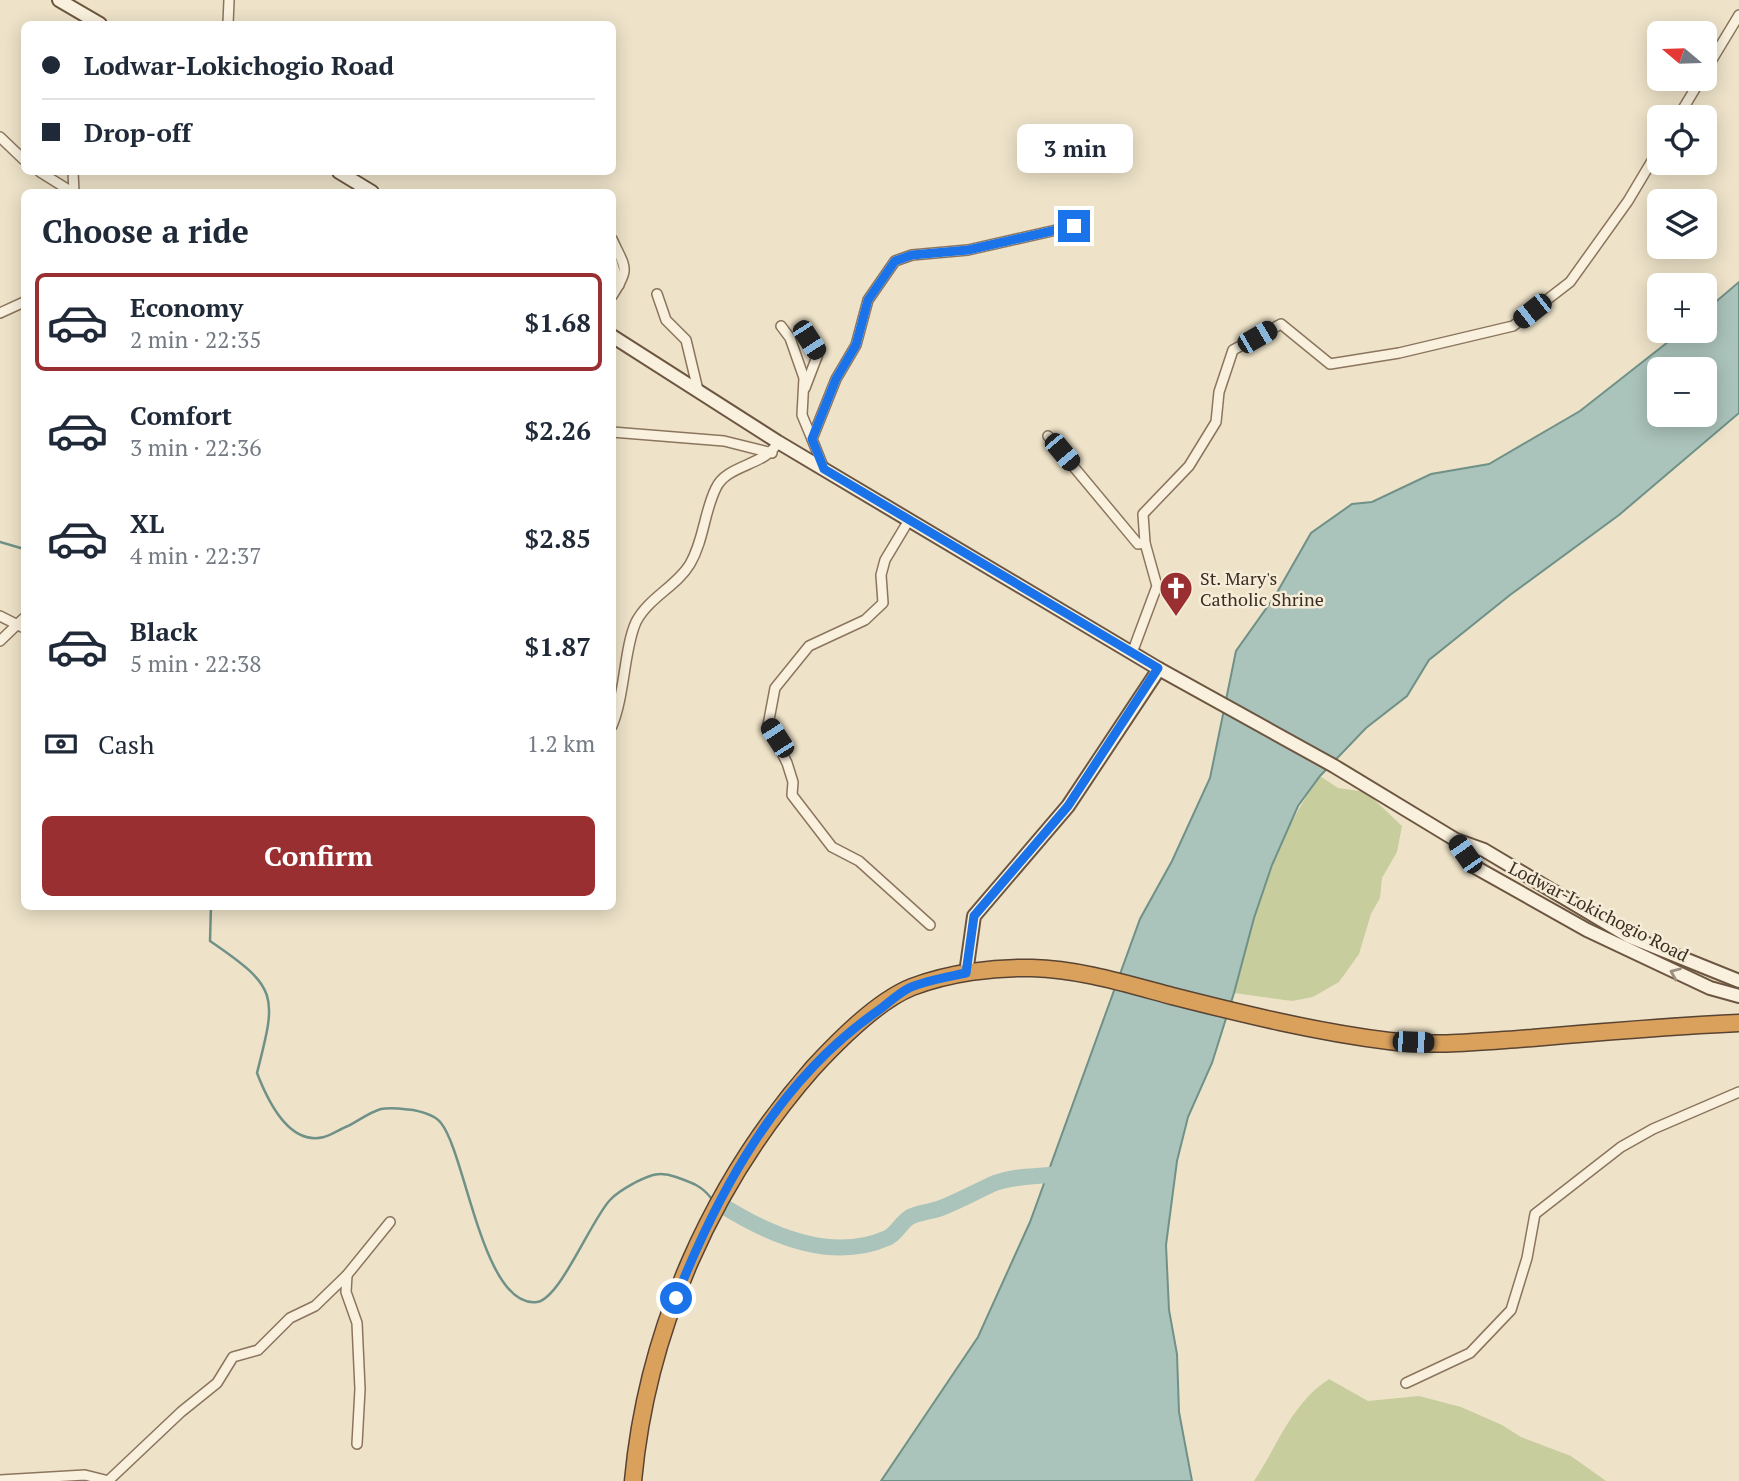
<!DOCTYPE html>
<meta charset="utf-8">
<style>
:root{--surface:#fff;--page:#f2f2f3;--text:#1f2937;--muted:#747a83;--line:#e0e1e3;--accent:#992f31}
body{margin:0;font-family:"PT Serif",serif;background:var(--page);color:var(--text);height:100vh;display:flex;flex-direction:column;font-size:26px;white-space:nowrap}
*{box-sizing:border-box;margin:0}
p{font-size:23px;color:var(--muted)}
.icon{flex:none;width:38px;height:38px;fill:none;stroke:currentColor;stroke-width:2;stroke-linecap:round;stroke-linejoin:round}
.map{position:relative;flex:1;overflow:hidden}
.drawer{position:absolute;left:21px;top:189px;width:595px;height:721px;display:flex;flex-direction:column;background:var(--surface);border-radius:10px;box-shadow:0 4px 18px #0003}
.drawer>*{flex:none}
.guide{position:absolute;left:21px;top:21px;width:595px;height:154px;border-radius:10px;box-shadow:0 4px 18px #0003;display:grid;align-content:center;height:154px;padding:0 21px;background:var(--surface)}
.needle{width:46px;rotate:289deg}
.fabs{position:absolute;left:1647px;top:21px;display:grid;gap:14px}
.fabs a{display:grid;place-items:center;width:70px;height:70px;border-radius:10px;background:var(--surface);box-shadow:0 4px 18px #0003;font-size:35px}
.end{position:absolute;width:32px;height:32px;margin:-16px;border:9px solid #1a73e8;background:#fff;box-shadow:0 0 0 4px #fff}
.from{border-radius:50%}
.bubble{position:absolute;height:49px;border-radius:10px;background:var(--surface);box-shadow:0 4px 18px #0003;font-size:23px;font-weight:700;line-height:49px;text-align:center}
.car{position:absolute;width:21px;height:42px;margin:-21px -10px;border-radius:9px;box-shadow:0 0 5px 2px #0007;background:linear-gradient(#222 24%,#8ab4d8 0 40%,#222 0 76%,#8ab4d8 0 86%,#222 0)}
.guide b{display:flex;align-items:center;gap:24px;height:66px;font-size:26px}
.guide b+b{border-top:2px solid var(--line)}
.guide i{width:18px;height:18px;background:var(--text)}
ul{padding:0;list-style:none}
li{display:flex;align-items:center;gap:21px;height:98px;margin:0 14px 10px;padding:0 7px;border:4px solid transparent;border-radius:10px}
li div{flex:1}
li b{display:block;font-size:26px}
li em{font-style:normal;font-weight:700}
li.on{border-color:var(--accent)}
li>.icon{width:63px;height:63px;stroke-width:1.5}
h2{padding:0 21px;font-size:32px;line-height:84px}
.pay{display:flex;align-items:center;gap:18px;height:77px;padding:0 21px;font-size:26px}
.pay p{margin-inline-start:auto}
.action{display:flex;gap:14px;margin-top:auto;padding:14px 21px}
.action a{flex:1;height:80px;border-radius:10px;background:var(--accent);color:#fff;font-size:28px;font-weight:700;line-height:80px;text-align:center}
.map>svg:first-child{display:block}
.green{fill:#c8cd9d}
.water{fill:#aac3bb;stroke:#709188;stroke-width:2;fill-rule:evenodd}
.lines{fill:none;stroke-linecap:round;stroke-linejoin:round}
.stream{stroke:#709188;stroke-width:2.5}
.river{stroke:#aac3bb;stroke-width:16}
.street-casing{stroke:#8b755e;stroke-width:12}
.secondary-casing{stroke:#6d5641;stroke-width:16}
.highway-casing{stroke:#594332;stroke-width:19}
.street{stroke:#f9f0dd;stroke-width:9}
.secondary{stroke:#f9f0dd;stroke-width:12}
.highway{stroke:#daa15d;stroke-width:16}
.oneway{stroke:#9a8e7f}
.route{stroke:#1a73e8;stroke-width:9}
.labels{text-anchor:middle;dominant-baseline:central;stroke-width:5;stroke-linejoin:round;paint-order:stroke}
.poi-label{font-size:18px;fill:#3b2d21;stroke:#f6edd9;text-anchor:start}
.street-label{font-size:18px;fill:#3b2d21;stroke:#f6edd9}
</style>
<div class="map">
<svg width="1739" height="1481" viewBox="0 0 1739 1481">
<rect width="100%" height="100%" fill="#eee3c9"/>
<!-- green -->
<g class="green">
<path d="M1320,776L1338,788L1366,792L1402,826L1397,852L1382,878L1380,898L1371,914L1359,954L1339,982L1313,997L1292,1001L1234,993C1253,917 1274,840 1320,776Z"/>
<path d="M1329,1379L1368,1401L1419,1396L1461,1407L1502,1425L1521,1437L1571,1456L1606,1481H1254C1278,1445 1291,1404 1329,1379Z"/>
</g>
<!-- water -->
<path class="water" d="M1739,282V413L1619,515L1510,595L1429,660L1407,696L1366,728L1320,776L1298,806L1272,865L1254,918L1234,993L1212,1063L1188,1117L1177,1161L1166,1245L1169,1310L1177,1354L1179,1412L1192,1481H881L978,1337L1030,1222L1140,919L1172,861L1210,778L1236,651L1275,596L1311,533L1352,504L1372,502L1431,474L1489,464L1580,411L1682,331H1704L1705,311ZM1659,369H1704V415H1659Z"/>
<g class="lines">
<!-- stream -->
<g class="stream">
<path d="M0,542L24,549"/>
<path d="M211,906L210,941C279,988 277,995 257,1073C267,1099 289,1146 324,1137C332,1135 340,1129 348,1126C358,1121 370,1112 381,1109C392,1107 403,1109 413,1110C423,1112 435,1115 441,1123C466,1154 483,1309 537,1302C560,1299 591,1220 610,1200C617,1192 627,1187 636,1182C651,1175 659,1171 676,1177C690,1182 701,1185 711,1198"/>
</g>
<!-- river -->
<path class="river" d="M720,1204C767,1234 831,1263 887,1238C897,1234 901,1222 910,1217C920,1212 931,1212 941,1208C959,1201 977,1191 995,1183C1019,1174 1044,1178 1068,1172"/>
<defs>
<g id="street">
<path d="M228,24L229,0"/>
<path d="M1704,73L1739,15"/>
<path d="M1678,117L1701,79"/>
<path d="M0,137L24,160"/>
<path d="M40,172L72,192"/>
<path d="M73,172L74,192"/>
<path d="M612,239C625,268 631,267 612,296"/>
<path d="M612,261L619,285"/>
<path d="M657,294L666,320L686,340L698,390"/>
<path d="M0,313L24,302"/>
<path d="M781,326L790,338L804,378L802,415L812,439"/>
<path d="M804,329L818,354L805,388"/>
<path d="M612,432L724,441L772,453"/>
<path d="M1048,436L1138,544L1145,543"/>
<path d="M824,469L812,439L836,379L856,345L868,300L895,261L912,255L968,250L1074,226"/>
<path d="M909,520L885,560L881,575L883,603L865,620L809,646L775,688L768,725L787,763L793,782L792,795L832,847L859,861L930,925"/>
<path d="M0,616L24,628"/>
<path d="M0,641L24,618"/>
<path d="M1132,653L1157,586L1145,543L1143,514L1189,466L1216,422L1219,392L1233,350L1281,324L1330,364L1399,353L1513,326L1570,282L1628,201L1659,149"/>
<path d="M612,726C625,695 624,648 636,622C648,598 677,586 690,564C704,540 704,512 716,488C727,464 766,466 778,442"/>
<path d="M347,1275L346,1292L357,1323L360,1389L357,1444"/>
<path d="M1406,1383L1470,1353L1511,1310L1527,1258L1535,1214L1621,1147L1653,1129L1739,1092"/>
<path d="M0,1480L85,1475L109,1481"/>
<path d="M108,1481L181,1412L217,1383L233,1357L258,1350L290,1318L315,1306L347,1275L390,1222"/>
</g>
<g id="secondary">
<path d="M59,0L100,24"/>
<path d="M339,172L372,192"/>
<path d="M612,336L778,442L1159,669L1334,766L1456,840L1484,850L1630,937L1739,981"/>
<path d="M1456,841L1475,867L1587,930L1710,988L1739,996"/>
<path d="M966,973L974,916L1068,806L1159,669"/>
</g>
<path id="highway" d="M633,1481C647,1329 712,1183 813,1068C838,1041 877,1001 912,987C949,973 993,967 1032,968C1079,969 1127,984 1172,996C1243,1014 1316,1032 1389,1041C1436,1047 1485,1041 1532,1038C1601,1032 1670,1026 1739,1023"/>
</defs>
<!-- street casing -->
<use href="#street" class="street-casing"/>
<!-- secondary casing -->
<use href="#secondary" class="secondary-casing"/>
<!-- highway casing -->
<use href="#highway" class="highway-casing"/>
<!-- street -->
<use href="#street" class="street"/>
<!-- secondary -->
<use href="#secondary" class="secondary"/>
<!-- highway -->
<use href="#highway" class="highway"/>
</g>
<!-- one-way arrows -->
<defs><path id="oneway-chevron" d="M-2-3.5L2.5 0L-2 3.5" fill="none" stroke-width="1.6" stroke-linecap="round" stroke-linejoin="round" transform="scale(1.75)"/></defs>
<use class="oneway" href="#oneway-chevron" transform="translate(1675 973) rotate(-157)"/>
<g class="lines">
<!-- route -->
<path class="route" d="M676,1298C719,1189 780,1078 879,1010C888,1003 899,993 909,988C927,980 948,977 966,973L974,916L1068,806L1158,668L824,469L812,439L836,379L856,345L868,300L895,261L912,255L968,250L1074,226"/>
</g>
<!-- icons -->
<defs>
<symbol id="church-pin" viewBox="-11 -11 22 30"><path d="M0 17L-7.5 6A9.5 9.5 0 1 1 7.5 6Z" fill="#992f31" stroke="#f6edd9"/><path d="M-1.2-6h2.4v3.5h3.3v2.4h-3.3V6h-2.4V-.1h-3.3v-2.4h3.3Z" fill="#fff"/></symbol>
</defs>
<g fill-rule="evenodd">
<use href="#church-pin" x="1157" y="569" width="38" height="52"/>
</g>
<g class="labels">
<!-- poi labels -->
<g class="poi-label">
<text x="1200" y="578">St. Mary's<tspan x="1200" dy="21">Catholic Shrine</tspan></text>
</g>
<!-- street labels -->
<g class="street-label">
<text transform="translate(1599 911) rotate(27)">Lodwar-Lokichogio Road</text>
</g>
</g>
</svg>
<div class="fabs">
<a><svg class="needle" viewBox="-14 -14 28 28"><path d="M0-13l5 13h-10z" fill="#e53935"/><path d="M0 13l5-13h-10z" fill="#747a83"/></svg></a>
<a><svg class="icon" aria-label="locate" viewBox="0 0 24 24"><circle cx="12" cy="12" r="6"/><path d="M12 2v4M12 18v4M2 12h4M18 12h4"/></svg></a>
<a><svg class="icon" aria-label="layers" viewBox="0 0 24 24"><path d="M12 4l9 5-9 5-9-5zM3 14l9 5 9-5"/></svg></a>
<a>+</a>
<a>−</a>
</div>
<i class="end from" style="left:676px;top:1298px"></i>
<i class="end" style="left:1074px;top:226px"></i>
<div class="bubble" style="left:1017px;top:124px;width:116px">3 min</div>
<i class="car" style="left:1532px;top:311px;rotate:232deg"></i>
<i class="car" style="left:1257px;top:337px;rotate:60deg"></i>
<i class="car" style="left:809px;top:340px;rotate:147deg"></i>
<i class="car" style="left:1062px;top:452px;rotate:140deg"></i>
<i class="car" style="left:777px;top:738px;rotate:327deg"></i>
<i class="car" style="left:1465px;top:854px;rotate:325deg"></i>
<i class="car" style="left:1413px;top:1042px;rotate:92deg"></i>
<div class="guide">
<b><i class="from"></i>Lodwar-Lokichogio Road</b>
<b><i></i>Drop-off</b>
</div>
<section class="drawer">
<h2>Choose a ride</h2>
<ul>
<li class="on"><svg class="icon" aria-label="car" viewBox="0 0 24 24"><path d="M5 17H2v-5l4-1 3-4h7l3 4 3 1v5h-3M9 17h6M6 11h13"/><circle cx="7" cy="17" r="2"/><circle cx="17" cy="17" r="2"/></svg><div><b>Economy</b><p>2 min · 22:35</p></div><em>$1.68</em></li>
<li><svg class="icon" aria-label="car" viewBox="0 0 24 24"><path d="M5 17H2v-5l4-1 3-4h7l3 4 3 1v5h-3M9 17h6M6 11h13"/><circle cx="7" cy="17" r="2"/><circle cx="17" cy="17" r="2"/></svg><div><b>Comfort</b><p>3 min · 22:36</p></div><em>$2.26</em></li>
<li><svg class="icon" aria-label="car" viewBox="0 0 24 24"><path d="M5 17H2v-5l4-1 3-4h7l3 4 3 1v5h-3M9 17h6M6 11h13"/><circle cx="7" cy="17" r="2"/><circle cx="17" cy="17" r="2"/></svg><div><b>XL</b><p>4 min · 22:37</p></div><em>$2.85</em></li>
<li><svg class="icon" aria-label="car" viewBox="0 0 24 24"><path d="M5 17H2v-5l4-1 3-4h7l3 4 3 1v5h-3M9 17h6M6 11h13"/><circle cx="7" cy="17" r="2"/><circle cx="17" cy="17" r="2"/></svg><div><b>Black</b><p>5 min · 22:38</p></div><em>$1.87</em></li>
</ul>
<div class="pay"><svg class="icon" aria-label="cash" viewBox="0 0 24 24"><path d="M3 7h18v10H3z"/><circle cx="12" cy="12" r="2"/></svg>Cash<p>1.2 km</p></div>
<div class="action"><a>Confirm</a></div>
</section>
</div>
